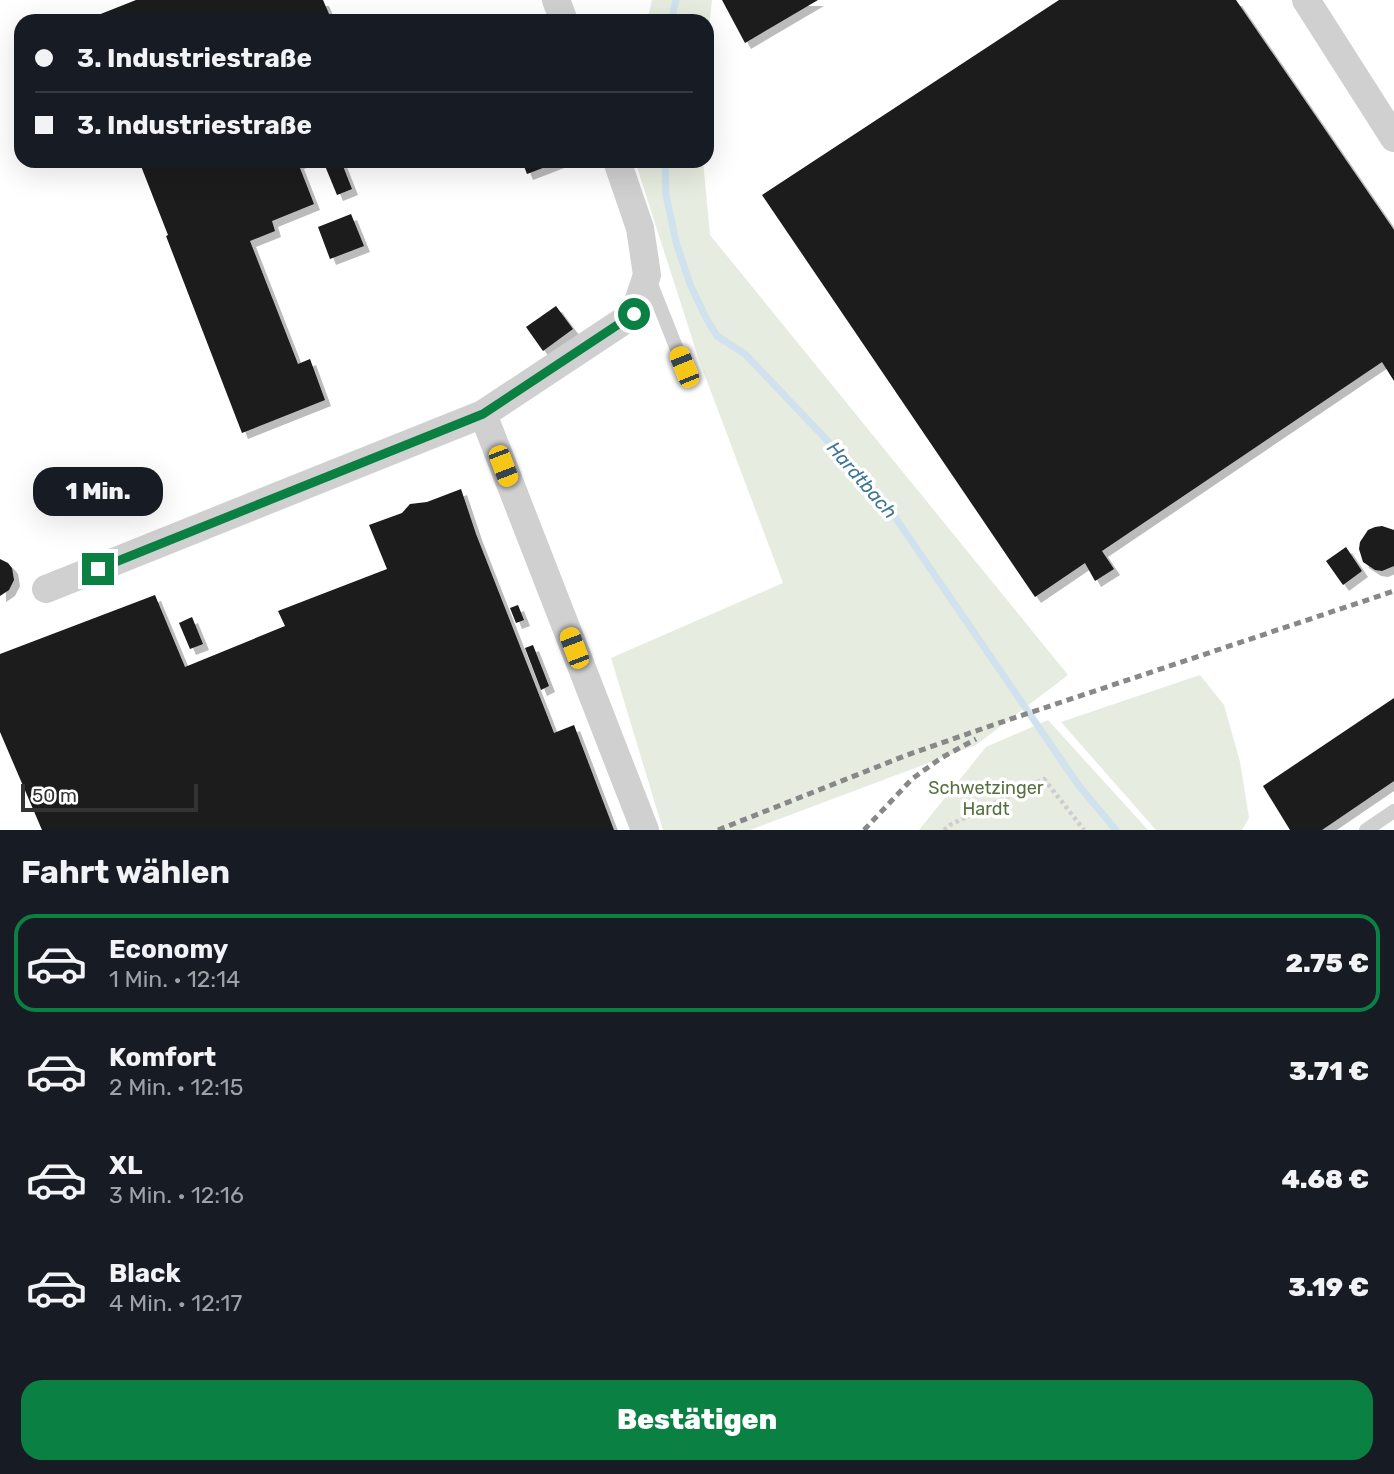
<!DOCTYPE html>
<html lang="de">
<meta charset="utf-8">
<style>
:root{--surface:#171b24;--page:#20242c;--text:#f1f3f6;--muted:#9ea1a6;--line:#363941;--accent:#0b8043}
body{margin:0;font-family:Rubik,sans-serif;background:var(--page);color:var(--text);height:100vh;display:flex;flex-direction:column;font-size:26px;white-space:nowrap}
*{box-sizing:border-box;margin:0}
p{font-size:23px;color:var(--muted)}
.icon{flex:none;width:38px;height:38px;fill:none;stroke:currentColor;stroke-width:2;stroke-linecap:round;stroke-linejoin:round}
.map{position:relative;height:830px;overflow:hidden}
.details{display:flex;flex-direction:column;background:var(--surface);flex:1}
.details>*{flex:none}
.guide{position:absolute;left:14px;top:14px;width:700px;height:154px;border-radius:21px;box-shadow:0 7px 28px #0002;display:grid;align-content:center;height:154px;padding:0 21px;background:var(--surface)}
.scale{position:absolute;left:21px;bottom:18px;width:177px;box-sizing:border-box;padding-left:7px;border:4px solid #333;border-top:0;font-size:19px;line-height:24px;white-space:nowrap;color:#333;-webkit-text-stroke:5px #fff;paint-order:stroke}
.end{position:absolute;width:32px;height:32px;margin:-16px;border:9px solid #0b8043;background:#fff;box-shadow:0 0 0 4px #fff}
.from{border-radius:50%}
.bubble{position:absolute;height:49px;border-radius:21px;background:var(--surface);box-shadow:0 7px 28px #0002;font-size:23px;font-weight:800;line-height:49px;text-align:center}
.car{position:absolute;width:21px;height:42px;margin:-21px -10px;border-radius:9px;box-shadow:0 0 5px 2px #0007;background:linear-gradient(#f5c518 24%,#345 0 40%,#f5c518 0 76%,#345 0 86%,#f5c518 0)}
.guide b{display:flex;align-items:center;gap:24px;height:66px;font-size:26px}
.guide b+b{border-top:2px solid var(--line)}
.guide i{width:18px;height:18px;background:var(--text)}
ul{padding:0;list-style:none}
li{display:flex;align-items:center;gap:21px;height:98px;margin:0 14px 10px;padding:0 7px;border:4px solid transparent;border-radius:21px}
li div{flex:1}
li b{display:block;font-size:26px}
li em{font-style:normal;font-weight:800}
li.current{border-color:var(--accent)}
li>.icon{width:63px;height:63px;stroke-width:1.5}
h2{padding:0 21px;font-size:32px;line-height:84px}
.action{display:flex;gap:14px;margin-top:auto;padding:14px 21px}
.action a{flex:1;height:80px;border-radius:21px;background:var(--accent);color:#fff;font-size:28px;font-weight:800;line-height:80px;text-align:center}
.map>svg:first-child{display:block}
.green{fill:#e6ecdf}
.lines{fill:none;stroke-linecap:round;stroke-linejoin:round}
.stream{stroke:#cfe2ee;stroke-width:7}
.building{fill:#1a1a1a;filter:url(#shadow)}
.path{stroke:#cdcdcd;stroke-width:4.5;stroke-dasharray:3.5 3.5;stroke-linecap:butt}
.lane{stroke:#d0d0d0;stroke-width:14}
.street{stroke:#d0d0d0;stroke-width:28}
.rail{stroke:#888;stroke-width:5;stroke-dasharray:7 5;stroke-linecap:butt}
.route{stroke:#0b8043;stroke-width:9}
.labels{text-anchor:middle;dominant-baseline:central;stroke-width:7;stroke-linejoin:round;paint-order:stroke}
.park-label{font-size:18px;fill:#56703f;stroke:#fff}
.water-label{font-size:19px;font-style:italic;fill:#3f7597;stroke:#fff}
</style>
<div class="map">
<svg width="1394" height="830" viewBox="0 0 1394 830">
<defs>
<filter id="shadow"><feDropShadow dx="6" dy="6" stdDeviation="0" flood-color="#0004"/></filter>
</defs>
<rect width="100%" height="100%" fill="#fff"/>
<!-- green -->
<g class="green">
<path d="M652,0H712L707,47V21H647Z"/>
<path d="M635,161H703L710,235L1068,675L976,745L750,830H663L611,658L783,583L699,360Z"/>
<path d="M1200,675L1224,705L1240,762L1249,818L1242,830H1156L1061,722Z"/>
<path d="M1048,720L1148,830H919L986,747Z"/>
</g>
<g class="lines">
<!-- stream -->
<g class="stream">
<path d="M671,21L676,0"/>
<path d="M665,161L666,195L676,242L690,284L706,318L717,336L745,354L882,498L1079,786L1116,830"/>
</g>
</g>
<!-- building -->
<g class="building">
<path d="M136,0H323L332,21H83Z"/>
<path d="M722,0H818L745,43Z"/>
<path d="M1059,0H1236L1394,230V381L1382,362L1102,551L1114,569L1095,581L1085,563L1035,597L762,195Z"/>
<path d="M139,161H304L298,163L314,204L272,221L275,231L250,241L298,364L310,359L325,400L242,433L166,236L168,235Z"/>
<path d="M323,161H341L352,189L337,195Z"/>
<path d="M522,161H561L527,174Z"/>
<path d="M351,214L364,246L330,259L318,227Z"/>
<path d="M556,306L573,329L543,351L526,327Z"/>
<path d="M461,489L476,534L554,733L574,725L614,830H42L0,732V654L155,595L185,667L285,626L278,611L387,569L369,525L402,513L410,504L427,502Z"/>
<path d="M1382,526L1394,530V566L1382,571L1375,570L1363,562L1359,549L1360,542L1368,530L1375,527Z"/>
<path d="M1346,547L1362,571L1343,585L1326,561Z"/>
<path d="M0,559L8,563L12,568L14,580L9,590L0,596Z"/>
<path d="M518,605L524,620L516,623L510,608Z"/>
<path d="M192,617L203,644L190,649L179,623Z"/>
<path d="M533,645L549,686L541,690L525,648Z"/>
<path d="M1394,698V781L1322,830H1290L1263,786Z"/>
</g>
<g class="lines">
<!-- path -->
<path class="path" d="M944,830L950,825L1044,779L1084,830"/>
<!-- lane -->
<g class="lane">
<path d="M649,279L684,367"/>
<path d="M1366,830L1394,811"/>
</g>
<!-- street -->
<g class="street">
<path d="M556,0L564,21"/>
<path d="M1306,0L1394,138"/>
<path d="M483,414L645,830"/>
<path d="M46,589L483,414L634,314L647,275L640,228L617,161"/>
</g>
<!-- rail -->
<g class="rail">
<path d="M718,830L907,755L993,725L1394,591"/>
<path d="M864,830L912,779L941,758L976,739"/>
</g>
</g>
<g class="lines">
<!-- route -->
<path class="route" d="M98,569L483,414L634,314"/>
</g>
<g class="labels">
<!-- park labels -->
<g class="park-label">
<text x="986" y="788">Schwetzinger<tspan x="986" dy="21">Hardt</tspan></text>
</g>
<!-- water labels -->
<g class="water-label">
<text transform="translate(862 480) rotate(49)">Hardtbach</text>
</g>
</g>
</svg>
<div class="scale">50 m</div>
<i class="end from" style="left:634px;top:314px"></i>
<i class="end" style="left:98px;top:569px"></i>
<div class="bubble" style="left:33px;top:467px;width:130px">1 Min.</div>
<i class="car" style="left:684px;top:367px;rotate:338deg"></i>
<i class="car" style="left:503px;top:466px;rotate:159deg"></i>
<i class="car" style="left:574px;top:648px;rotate:339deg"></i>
<div class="guide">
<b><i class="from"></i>3. Industriestraße</b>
<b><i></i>3. Industriestraße</b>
</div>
</div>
<section class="details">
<h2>Fahrt wählen</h2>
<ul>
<li class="current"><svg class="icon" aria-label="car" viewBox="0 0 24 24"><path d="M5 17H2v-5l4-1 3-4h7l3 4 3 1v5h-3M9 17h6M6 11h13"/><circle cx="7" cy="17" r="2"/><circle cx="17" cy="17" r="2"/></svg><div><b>Economy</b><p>1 Min. · 12:14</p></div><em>2.75 €</em></li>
<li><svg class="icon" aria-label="car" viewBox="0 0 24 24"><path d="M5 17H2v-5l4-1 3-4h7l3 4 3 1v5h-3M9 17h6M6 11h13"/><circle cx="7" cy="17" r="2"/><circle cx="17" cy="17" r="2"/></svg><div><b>Komfort</b><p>2 Min. · 12:15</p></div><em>3.71 €</em></li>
<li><svg class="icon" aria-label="car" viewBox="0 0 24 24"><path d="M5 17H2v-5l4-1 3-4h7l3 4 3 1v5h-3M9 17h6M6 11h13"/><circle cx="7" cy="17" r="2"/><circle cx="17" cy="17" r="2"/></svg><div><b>XL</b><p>3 Min. · 12:16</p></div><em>4.68 €</em></li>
<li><svg class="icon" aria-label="car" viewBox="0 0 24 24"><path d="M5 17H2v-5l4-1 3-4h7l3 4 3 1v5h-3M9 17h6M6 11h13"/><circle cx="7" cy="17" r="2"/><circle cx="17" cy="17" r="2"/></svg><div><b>Black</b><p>4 Min. · 12:17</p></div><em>3.19 €</em></li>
</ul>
<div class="action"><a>Bestätigen</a></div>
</section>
